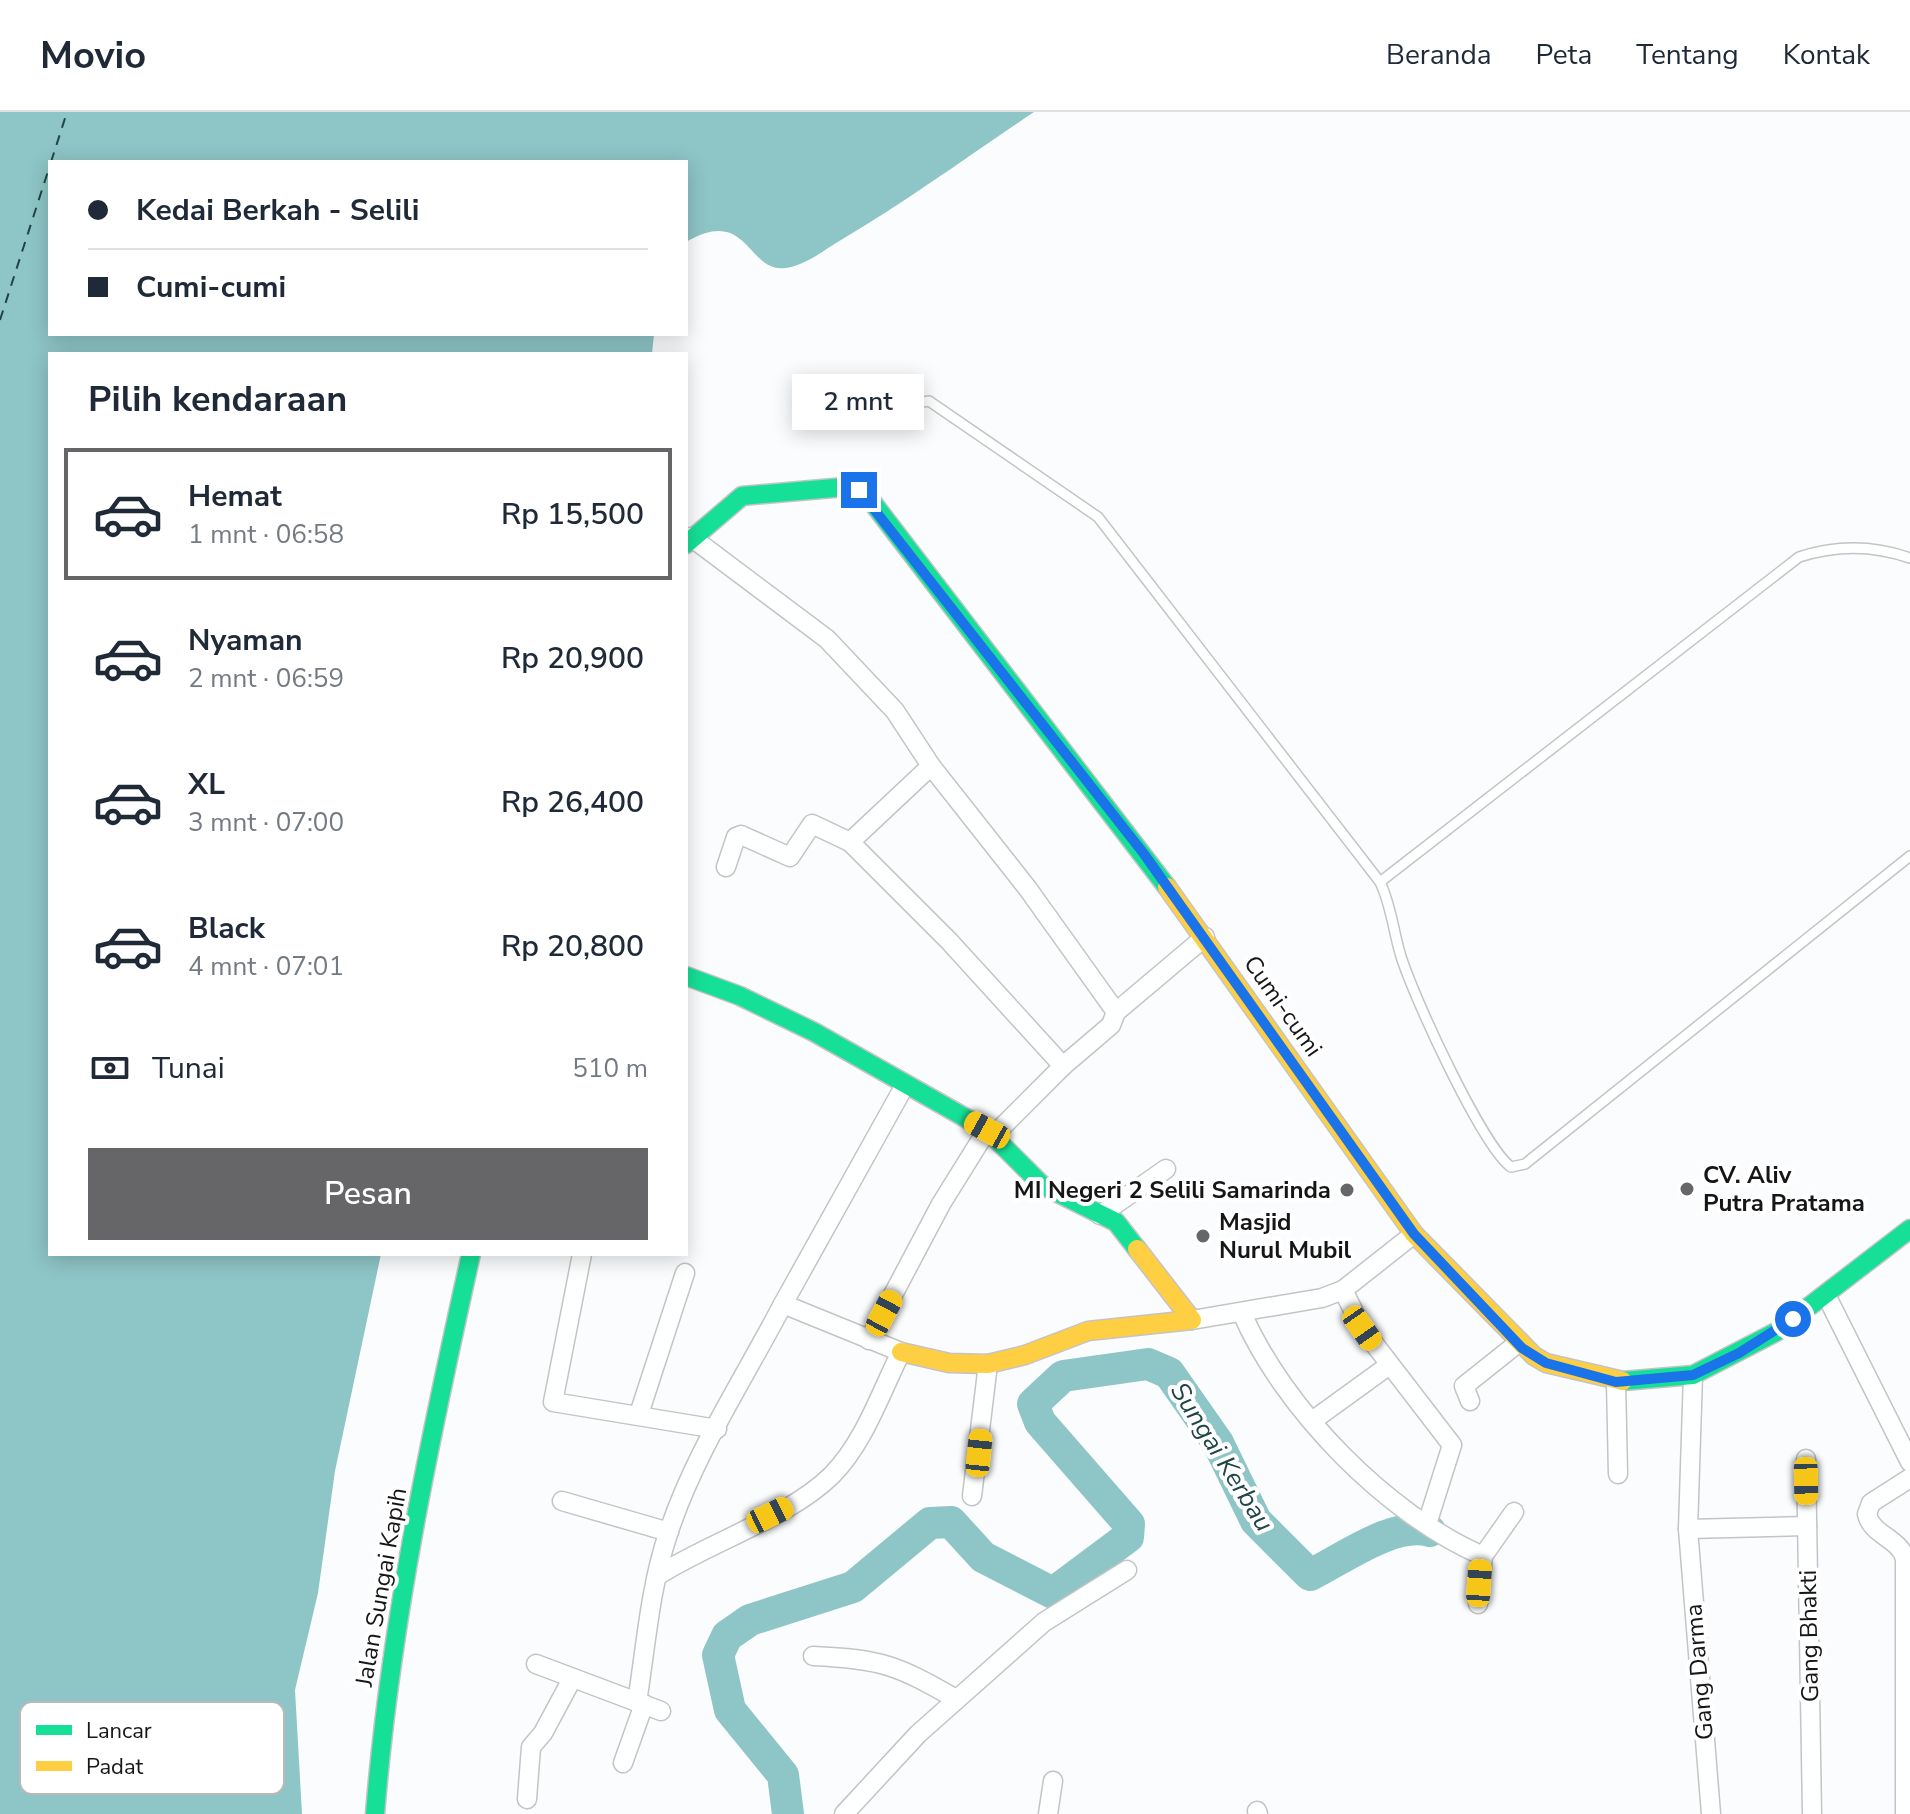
<!DOCTYPE html>
<html lang="id">
<meta charset="utf-8">
<style>
:root{--surface:#fff;--page:#f2f2f3;--text:#1f2937;--muted:#747a83;--line:#e0e1e3;--accent:#666668}
body{margin:0;font-family:"Nunito Sans",sans-serif;background:var(--page);color:var(--text);height:100vh;display:flex;flex-direction:column;font-size:30px;white-space:nowrap}
*{box-sizing:border-box;margin:0}
p{font-size:26px;color:var(--muted)}
.icon{flex:none;width:44px;height:44px;fill:none;stroke:currentColor;stroke-width:2;stroke-linecap:round;stroke-linejoin:round}
.map{position:relative;flex:1;overflow:hidden}
.panel{position:absolute;left:48px;top:240px;width:640px;height:904px;display:flex;flex-direction:column;background:var(--surface);border-radius:0px;box-shadow:0 4px 20px #0003}
.panel>*{flex:none}
.hud{position:absolute;left:48px;top:48px;width:640px;height:176px;border-radius:0px;box-shadow:0 4px 20px #0003;display:grid;align-content:center;height:176px;padding:0 40px;background:var(--surface)}
.end{position:absolute;width:36px;height:36px;margin:-18px;border:10px solid #1a73e8;background:#fff;box-shadow:0 0 0 4px #fff}
.from{border-radius:50%}
.bubble{position:absolute;height:56px;border-radius:0px;background:var(--surface);box-shadow:0 4px 20px #0003;font-size:26px;font-weight:600;line-height:56px;text-align:center}
.car{position:absolute;width:24px;height:48px;margin:-24px -12px;border-radius:10px;box-shadow:0 0 6px 2px #0007;background:linear-gradient(#f5c518 24%,#345 0 40%,#f5c518 0 76%,#345 0 86%,#f5c518 0)}
.hud b{display:flex;align-items:center;gap:28px;height:76px;font-size:30px}
.hud b+b{border-top:2px solid var(--line)}
.hud i{width:20px;height:20px;background:var(--text)}
ul{padding:0;list-style:none}
li{display:flex;align-items:center;gap:24px;height:132px;margin:0 16px 12px;padding:0 24px;border:4px solid transparent;border-radius:0px}
li div{flex:1}
li b{display:block;font-size:30px}
li em{font-style:normal;font-weight:600}
li.current{border-color:var(--accent)}
li>.icon{width:72px;height:72px;stroke-width:1.5}
h2{padding:0 40px;font-size:36px;line-height:96px}
.pay{display:flex;align-items:center;gap:20px;height:88px;padding:0 40px;font-size:30px}
.pay p{margin-inline-start:auto}
.primary-button{display:flex;gap:16px;margin-top:auto;padding:16px 40px}
.primary-button a{flex:1;height:92px;border-radius:0px;background:var(--accent);color:#fff;font-size:32px;font-weight:600;line-height:92px;text-align:center}
header{display:flex;align-items:center;gap:48px;box-sizing:border-box;height:112px;padding:0 40px;background:var(--surface);border-bottom:2px solid var(--line)}
header strong{font-size:38px}
nav{display:flex;gap:44px;margin-inline-start:auto;font-size:28px}
.map>svg:first-child{display:block}
.water{fill:#8ec5c6}
.lines{fill:none;stroke-linecap:round;stroke-linejoin:round}
.river{stroke:#8ec5c6;stroke-width:32}
.ferry{stroke:#204546;stroke-width:2;stroke-dasharray:10 8;stroke-linecap:butt}
.lane-casing{stroke:#c4c4c6;stroke-width:12}
.street-casing{stroke:#c4c4c6;stroke-width:21}
.fast-casing{stroke:#c4c4c6;stroke-width:21}
.slow-casing{stroke:#c4c4c6;stroke-width:21}
.lane{stroke:#feffff;stroke-width:9}
.street{stroke:#feffff;stroke-width:18}
.fast{stroke:#16e098;stroke-width:18}
.slow{stroke:#ffcf43;stroke-width:18}
.route{stroke:#1a73e8;stroke-width:10}
.poi-dot{fill:#666668;stroke:#fff;stroke-width:3}
.labels{text-anchor:middle;dominant-baseline:central;stroke-width:8;stroke-linejoin:round;paint-order:stroke}
.street-label{font-size:24px;fill:#151617;stroke:#fff}
.poi-label{font-size:24px;font-weight:bold;fill:#151617;stroke:#fff;text-anchor:start}
.water-label{font-size:26px;font-style:italic;fill:#204546;stroke:#fff}
.key{fill:#fff;stroke:#b9b9b9;stroke-width:2}
.key-label{font-size:22px;fill:#151617}
</style>
<header>
<strong>Movio</strong>
<nav><a>Beranda</a><a>Peta</a><a>Tentang</a><a>Kontak</a></nav>
</header>
<div class="map">
<svg width="1910" height="1702" viewBox="0 0 1910 1702">
<rect width="100%" height="100%" fill="#fbfcfd"/>
<!-- water -->
<path class="water" d="M0,0H1034C970,43 907,89 841,128C824,138 806,153 786,156C747,162 749,93 686,130V50H50V222H654L652,242H50V1142H381L335,1359L318,1481L295,1578L302,1702H0Z"/>
<g class="lines">
<!-- river -->
<path class="river" d="M788,1702L783,1663L730,1598L718,1543L727,1524L750,1508L853,1475L930,1411L951,1410L983,1445L1053,1481L1128,1425L1129,1412L1040,1310L1033,1292L1063,1264L1148,1252L1169,1261L1218,1331L1256,1409L1310,1463C1343,1447 1393,1409 1430,1419"/>
<!-- ferry -->
<g class="ferry">
<path d="M51,50L67,0"/>
<path d="M0,208L50,53"/>
</g>
<defs>
<g id="lane">
<path d="M840,293L878,297L929,289L1098,405L1380,770C1391,793 1393,817 1400,841C1411,880 1482,1034 1511,1055L1525,1052L1910,744"/>
<path d="M1380,770L1799,445C1836,433 1873,433 1910,446"/>
</g>
<g id="street">
<path d="M691,425L827,527L895,599L931,654L1028,777L1116,900L1111,913L1063,954L993,1024"/>
<path d="M931,654L850,730L949,829L1063,954"/>
<path d="M726,755L736,725L741,723L790,745L812,712L850,730"/>
<path d="M1116,900L1205,825"/>
<path d="M1100,1103L1166,1057"/>
<path d="M582,1142L553,1290L717,1317"/>
<path d="M1343,1178L1362,1216L1452,1333L1427,1412"/>
<path d="M1826,1183L1910,1350"/>
<path d="M1242,1201C1283,1296 1386,1402 1483,1444L1478,1492"/>
<path d="M1192,1208L1322,1186L1343,1178L1414,1122"/>
<path d="M869,1228L941,1092L987,1018"/>
<path d="M1693,1263L1688,1417L1711,1702"/>
<path d="M1616,1270L1618,1362"/>
<path d="M1470,1289L1464,1274L1518,1231"/>
<path d="M639,1302L685,1161"/>
<path d="M1312,1309L1388,1254"/>
<path d="M1806,1347L1812,1702"/>
<path d="M972,1384L988,1252"/>
<path d="M562,1389L669,1420"/>
<path d="M1688,1417L1807,1414"/>
<path d="M1483,1444L1514,1400"/>
<path d="M657,1464C710,1430 790,1405 832,1363C864,1331 881,1280 901,1240L783,1192L905,973"/>
<path d="M813,1544C881,1547 897,1553 956,1587"/>
<path d="M536,1552L661,1599"/>
<path d="M637,1590C646,1534 650,1475 668,1422C694,1342 744,1267 783,1192"/>
<path d="M623,1651L644,1592"/>
<path d="M527,1687L531,1635L543,1621L572,1567"/>
<path d="M1257,1699L1258,1702"/>
<path d="M844,1702L918,1622L1044,1510L1127,1458"/>
<path d="M1048,1702L1053,1669"/>
<path d="M1905,1702V1447C1901,1427 1871,1423 1867,1402L1871,1391L1910,1366"/>
</g>
<g id="fast">
<path d="M686,432L742,384L845,375L859,378L869,386L1167,775"/>
<path d="M686,864L740,884L814,920L987,1018L1042,1073L1116,1110L1137,1137"/>
<path d="M1623,1269L1693,1263L1776,1220L1910,1117"/>
<path d="M375,1702C390,1514 430,1326 471,1142"/>
</g>
<g id="slow">
<path d="M1167,775L1414,1122L1534,1244L1546,1251L1623,1269"/>
<path d="M901,1240L949,1251L988,1252L1025,1243L1088,1219L1192,1208L1137,1137"/>
</g>
</defs>
<!-- lane casing -->
<use href="#lane" class="lane-casing"/>
<!-- street casing -->
<use href="#street" class="street-casing"/>
<!-- fast casing -->
<use href="#fast" class="fast-casing"/>
<!-- slow casing -->
<use href="#slow" class="slow-casing"/>
<!-- lane -->
<use href="#lane" class="lane"/>
<!-- street -->
<use href="#street" class="street"/>
<!-- fast -->
<use href="#fast" class="fast"/>
<!-- slow -->
<use href="#slow" class="slow"/>
</g>
<g class="lines">
<!-- route -->
<path class="route" d="M859,378L1144,742L1414,1122L1522,1236L1546,1251L1616,1270L1693,1263L1739,1241L1793,1207"/>
</g>
<!-- markers -->
<g class="poi-dot">
<circle cx="1687" cy="1077" r="8"/>
<circle cx="1347" cy="1078" r="8"/>
<circle cx="1203" cy="1124" r="8"/>
</g>
<g class="labels">
<!-- street labels -->
<g class="street-label">
<text transform="translate(1283 894) rotate(55)">Cumi-cumi</text>
<text transform="translate(381 1475) rotate(-80)">Jalan Sungai Kapih</text>
<text transform="translate(1809 1524) rotate(-91)">Gang Bhakti</text>
<text transform="translate(1699 1560) rotate(-95)">Gang Darma</text>
</g>
<!-- poi labels -->
<g class="poi-label">
<text x="1703" y="1063">CV. Aliv<tspan x="1703" dy="28">Putra Pratama</tspan></text>
<text x="1331" y="1078" text-anchor="end">MI Negeri 2 Selili Samarinda</text>
<text x="1219" y="1110">Masjid<tspan x="1219" dy="28">Nurul Mubil</tspan></text>
</g>
<!-- water labels -->
<g class="water-label">
<text transform="translate(1222 1345) rotate(58)">Sungai Kerbau</text>
</g>
</g>
<!-- legend -->
<rect x="20" y="1590" width="264" height="92" rx="12" class="key"/>
<rect x="36" y="1613" width="36" height="10" fill="#16e098"/>
<rect x="36" y="1649" width="36" height="10" fill="#ffcf43"/>
<g class="key-label">
<text x="86" y="1626">Lancar</text>
<text x="86" y="1662">Padat</text>
</g>
</svg>
<i class="end from" style="left:1793px;top:1207px"></i>
<i class="end" style="left:859px;top:378px"></i>
<div class="bubble" style="left:792px;top:262px;width:132px">2 mnt</div>
<i class="car" style="left:987px;top:1018px;rotate:299deg"></i>
<i class="car" style="left:884px;top:1201px;rotate:28deg"></i>
<i class="car" style="left:1362px;top:1216px;rotate:145deg"></i>
<i class="car" style="left:979px;top:1341px;rotate:6deg"></i>
<i class="car" style="left:1806px;top:1369px;rotate:179deg"></i>
<i class="car" style="left:770px;top:1403px;rotate:64deg"></i>
<i class="car" style="left:1479px;top:1471px;rotate:4deg"></i>
<div class="hud">
<b><i class="from"></i>Kedai Berkah - Selili</b>
<b><i></i>Cumi-cumi</b>
</div>
<section class="panel">
<h2>Pilih kendaraan</h2>
<ul>
<li class="current"><svg class="icon" aria-label="car" viewBox="0 0 24 24"><path d="M5 17H2v-5l4-1 3-4h7l3 4 3 1v5h-3M9 17h6M6 11h13"/><circle cx="7" cy="17" r="2"/><circle cx="17" cy="17" r="2"/></svg><div><b>Hemat</b><p>1 mnt · 06:58</p></div><em>Rp 15,500</em></li>
<li><svg class="icon" aria-label="car" viewBox="0 0 24 24"><path d="M5 17H2v-5l4-1 3-4h7l3 4 3 1v5h-3M9 17h6M6 11h13"/><circle cx="7" cy="17" r="2"/><circle cx="17" cy="17" r="2"/></svg><div><b>Nyaman</b><p>2 mnt · 06:59</p></div><em>Rp 20,900</em></li>
<li><svg class="icon" aria-label="car" viewBox="0 0 24 24"><path d="M5 17H2v-5l4-1 3-4h7l3 4 3 1v5h-3M9 17h6M6 11h13"/><circle cx="7" cy="17" r="2"/><circle cx="17" cy="17" r="2"/></svg><div><b>XL</b><p>3 mnt · 07:00</p></div><em>Rp 26,400</em></li>
<li><svg class="icon" aria-label="car" viewBox="0 0 24 24"><path d="M5 17H2v-5l4-1 3-4h7l3 4 3 1v5h-3M9 17h6M6 11h13"/><circle cx="7" cy="17" r="2"/><circle cx="17" cy="17" r="2"/></svg><div><b>Black</b><p>4 mnt · 07:01</p></div><em>Rp 20,800</em></li>
</ul>
<div class="pay"><svg class="icon" aria-label="cash" viewBox="0 0 24 24"><path d="M3 7h18v10H3z"/><circle cx="12" cy="12" r="2"/></svg>Tunai<p>510 m</p></div>
<div class="primary-button"><a>Pesan</a></div>
</section>
</div>
